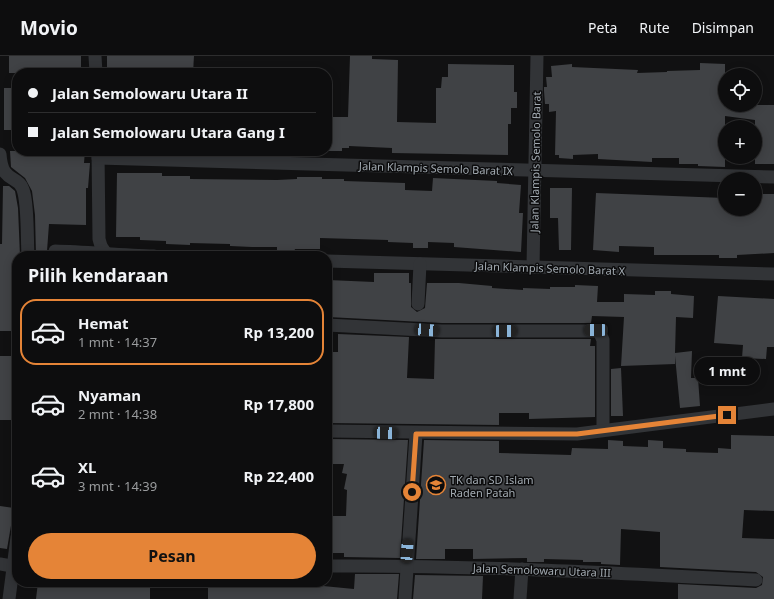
<!DOCTYPE html>
<html lang="id">
<meta charset="utf-8">
<style>
:root{--surface:#0d0d0e;--page:#161617;--text:#f1f3f6;--muted:#9a9c9e;--line:#2d2d2e;--accent:#e58437}
body{margin:0;font-family:"Noto Sans",sans-serif;background:var(--page);color:var(--text);height:100vh;display:flex;flex-direction:column;font-size:15px;white-space:nowrap}
*{box-sizing:border-box;margin:0}
p{font-size:13px;color:var(--muted)}
.icon{flex:none;width:22px;height:22px;fill:none;stroke:currentColor;stroke-width:2;stroke-linecap:round;stroke-linejoin:round}
.map{position:relative;flex:1;overflow:hidden}
.details{position:absolute;left:12px;top:195px;width:320px;height:336px;display:flex;flex-direction:column;background:var(--surface);border-radius:16px;box-shadow:0 2px 10px #0003,0 0 0 1px var(--line)}
.details>*{flex:none}
.top-card{position:absolute;left:12px;top:12px;width:320px;height:88px;border-radius:16px;box-shadow:0 2px 10px #0003,0 0 0 1px var(--line);display:grid;align-content:center;height:88px;padding:0 16px;background:var(--surface)}
.buttons{position:absolute;left:718px;top:12px;display:grid;gap:8px}
.buttons a{display:grid;place-items:center;width:44px;height:44px;border-radius:50%;background:var(--surface);box-shadow:0 2px 10px #0003,0 0 0 1px var(--line);font-size:20px}
.end{position:absolute;width:18px;height:18px;margin:-9px;border:5px solid #e58437;background:#111;box-shadow:0 0 0 2px #111}
.from{border-radius:50%}
.bubble{position:absolute;height:28px;border-radius:14px;background:var(--surface);box-shadow:0 2px 10px #0003,0 0 0 1px var(--line);font-size:13px;font-weight:700;line-height:28px;text-align:center}
.car{position:absolute;width:12px;height:24px;margin:-12px -6px;border-radius:5px;box-shadow:0 0 3px 1px #0007;background:linear-gradient(#222 24%,#8ab4d8 0 40%,#222 0 76%,#8ab4d8 0 86%,#222 0)}
.top-card b{display:flex;align-items:center;gap:14px;height:38px;font-size:15px}
.top-card b+b{border-top:1px solid var(--line)}
.top-card i{width:10px;height:10px;background:var(--text)}
ul{padding:0;list-style:none}
li{display:flex;align-items:center;gap:12px;height:66px;margin:0 8px 6px;padding:0 8px;border:2px solid transparent;border-radius:16px}
li div{flex:1}
li b{display:block;font-size:15px}
li em{font-style:normal;font-weight:700}
li.current{border-color:var(--accent)}
li>.icon{width:36px;height:36px;stroke-width:1.5}
h2{padding:0 16px;font-size:18px;line-height:48px}
.cta{display:flex;gap:8px;margin-top:auto;padding:8px 16px}
.cta a{flex:1;height:46px;border-radius:24px;background:var(--accent);color:#111;font-size:16px;font-weight:700;line-height:46px;text-align:center}
header{display:flex;align-items:center;gap:24px;box-sizing:border-box;height:56px;padding:0 20px;background:var(--surface);border-bottom:1px solid var(--line)}
header strong{font-size:19px}
nav{display:flex;gap:22px;margin-inline-start:auto;font-size:14px}
.map>svg:first-child{display:block}
.building{fill:#404245}
.lines{fill:none;stroke-linecap:round;stroke-linejoin:round}
.street{stroke:#323437;stroke-width:13}
.route{stroke:#e58437;stroke-width:5}
.labels{text-anchor:middle;dominant-baseline:central;stroke-width:3;stroke-linejoin:round;paint-order:stroke}
.street-label{font-size:11px;fill:#a3abb2;stroke:#0c0c0d}
.poi-label{font-size:11px;fill:#a3abb2;stroke:#0c0c0d;text-anchor:start}
</style>
<header>
<strong>Movio</strong>
<nav><a>Peta</a><a>Rute</a><a>Disimpan</a></nav>
</header>
<div class="map">
<svg width="774" height="543" viewBox="0 0 774 543">
<rect width="100%" height="100%" fill="#111112"/>
<!-- building -->
<g class="building">
<rect x="9" y="0" width="72" height="17"/>
<path d="M107,0H194L193,17H107Z"/>
<path d="M350,0H372V3L398,4L397,66L436,67V32H441L442,21H448V8L514,9V36H517V52H511V68H508V99L392,97V92L349,90V92H342V95H329V92H327V61H348Z"/>
<path d="M700,7L725,8V49H774V108H755V64L725,60V111L698,110V108H679V102H652V106L598,103V98L573,99V103L559,102V99H555L556,55L549,56V48H545L544,35V31H547L546,21H552L551,10L572,8V11L638,14L637,17L667,16V15L700,14Z"/>
<rect x="4" y="32" width="13" height="42"/>
<path d="M10,95H85L84,107H90L88,132H86V169L49,168L47,195L49,200H36L35,159L32,135L25,122L11,111Z"/>
<path d="M117,117H162V120H190V123L277,124L297,123V121H322V123H344V125L405,127V134L432,135L433,122L497,125V127L521,129L519,157H523L521,196L454,191V187L428,186V192H413V187L388,186V184L320,182V193H295L294,196L277,195V191H252L230,190V188L190,187V189L166,188V185L140,184V181H116Z"/>
<path d="M3,130H9L15,135L18,152L20,200H17V275H0V188H2Z"/>
<path d="M550,132H572L571,194H559L558,162H550Z"/>
<path d="M596,137L725,142V153H755V138H774V197L737,199V202H719V199H654V191L619,190V196L593,194Z"/>
<path d="M374,217H409V227H411V251L417,256L425,252L427,227H459L492,230V232L523,234V232L550,233V231H575V229L598,230L597,246H624V238L655,239V235H671V238L694,240L693,262L676,261L675,297L692,295L691,322H698L700,350L680,352L675,300V308L621,310L624,261L592,260L591,267H442L328,261V224L374,226Z"/>
<path d="M718,240L774,243V291H767L766,303L742,302L743,289L714,287Z"/>
<path d="M338,278L409,281L407,322L434,323L435,283H591L590,290H595V361L529,363V357H499V369L327,367V296H338Z"/>
<path d="M0,300H17L16,364H0Z"/>
<path d="M621,312L623,360H611V313Z"/>
<path d="M731,379L774,380V455L744,454L742,482L774,483V543H678V528L756,532L762,529L763,521L756,516L660,511V476L621,473L620,509L601,508V506H583V504L544,503V506H527V502L473,503V493H445V503H416L424,384L499,385V397L571,399L572,392L608,393V384L623,385V390L648,391V384L663,385V392L686,393V396L718,397V392L731,393Z"/>
<path d="M327,383L408,384L400,502L344,501V497H327V460H346L347,434L344,433L347,418L342,417L344,408H327Z"/>
<path d="M0,450L14,452L7,493L0,492Z"/>
<path d="M355,518H399L397,543H208V529H247V527L261,528V526H323V530L354,533Z"/>
<path d="M415,519L483,520L482,543H413Z"/>
<path d="M38,526L78,529V526H150V543H36Z"/>
</g>
<g class="lines">
<!-- street -->
<g class="street">
<path d="M95,0L96,17"/>
<path d="M98,95L99,183L101,190L105,196"/>
<path d="M0,98C2,130 19,116 24,137C28,153 27,183 28,200"/>
<path d="M98,102L774,121"/>
<path d="M55,195C88,196 120,199 154,200"/>
<path d="M327,205L774,218"/>
<path d="M533,211L537,0"/>
<path d="M418,248L420,208"/>
<path d="M327,269L442,275H599L603,284V374"/>
<path d="M327,375L577,378L774,353"/>
<path d="M0,508L17,511"/>
<path d="M327,510C470,509 613,517 756,524"/>
<path d="M9,543L17,481"/>
<path d="M405,543L416,378"/>
<path d="M520,543L522,513"/>
</g>
</g>
<g class="lines">
<!-- route -->
<path class="route" d="M412,436L416,378H577L727,359"/>
</g>
<!-- icons -->
<defs>
<symbol id="school-ring" viewBox="-11 -11 22 22"><circle r="9.5" fill="#0c0c0d" stroke="#e58437" stroke-width="1.5"/><path d="M0-5L7-2L0 1L-7-2ZM-4 1L0 2.5L4 1V4Q0 6-4 4Z" fill="#e58437"/></symbol>
</defs>
<g fill-rule="evenodd">
<use href="#school-ring" x="425" y="418" width="22" height="22"/>
</g>
<g class="labels">
<!-- street labels -->
<g class="street-label">
<text transform="translate(535 106) rotate(-89)">Jalan Klampis Semolo Barat</text>
<text transform="translate(436 112) rotate(2)">Jalan Klampis Semolo Barat IX</text>
<text transform="translate(550 212) rotate(2)">Jalan Klampis Semolo Barat X</text>
<text transform="translate(542 514) rotate(2)">Jalan Semolowaru Utara III</text>
</g>
<!-- poi labels -->
<g class="poi-label">
<text x="450" y="423">TK dan SD Islam<tspan x="450" dy="13">Raden Patah</tspan></text>
</g>
</g>
</svg>
<div class="buttons">
<a><svg class="icon" aria-label="locate" viewBox="0 0 24 24"><circle cx="12" cy="12" r="6"/><path d="M12 2v4M12 18v4M2 12h4M18 12h4"/></svg></a>
<a>+</a>
<a>−</a>
</div>
<i class="end from" style="left:412px;top:436px"></i>
<i class="end" style="left:727px;top:359px"></i>
<div class="bubble" style="left:694px;top:301px;width:66px">1 mnt</div>
<i class="car" style="left:427px;top:274px;rotate:94deg"></i>
<i class="car" style="left:596px;top:274px;rotate:270deg"></i>
<i class="car" style="left:505px;top:275px;rotate:89deg"></i>
<i class="car" style="left:386px;top:377px;rotate:92deg"></i>
<i class="car" style="left:407px;top:495px;rotate:4deg"></i>
<div class="top-card">
<b><i class="from"></i>Jalan Semolowaru Utara II</b>
<b><i></i>Jalan Semolowaru Utara Gang I</b>
</div>
<section class="details">
<h2>Pilih kendaraan</h2>
<ul>
<li class="current"><svg class="icon" aria-label="car" viewBox="0 0 24 24"><path d="M5 17H2v-5l4-1 3-4h7l3 4 3 1v5h-3M9 17h6M6 11h13"/><circle cx="7" cy="17" r="2"/><circle cx="17" cy="17" r="2"/></svg><div><b>Hemat</b><p>1 mnt · 14:37</p></div><em>Rp 13,200</em></li>
<li><svg class="icon" aria-label="car" viewBox="0 0 24 24"><path d="M5 17H2v-5l4-1 3-4h7l3 4 3 1v5h-3M9 17h6M6 11h13"/><circle cx="7" cy="17" r="2"/><circle cx="17" cy="17" r="2"/></svg><div><b>Nyaman</b><p>2 mnt · 14:38</p></div><em>Rp 17,800</em></li>
<li><svg class="icon" aria-label="car" viewBox="0 0 24 24"><path d="M5 17H2v-5l4-1 3-4h7l3 4 3 1v5h-3M9 17h6M6 11h13"/><circle cx="7" cy="17" r="2"/><circle cx="17" cy="17" r="2"/></svg><div><b>XL</b><p>3 mnt · 14:39</p></div><em>Rp 22,400</em></li>
</ul>
<div class="cta"><a>Pesan</a></div>
</section>
</div>
